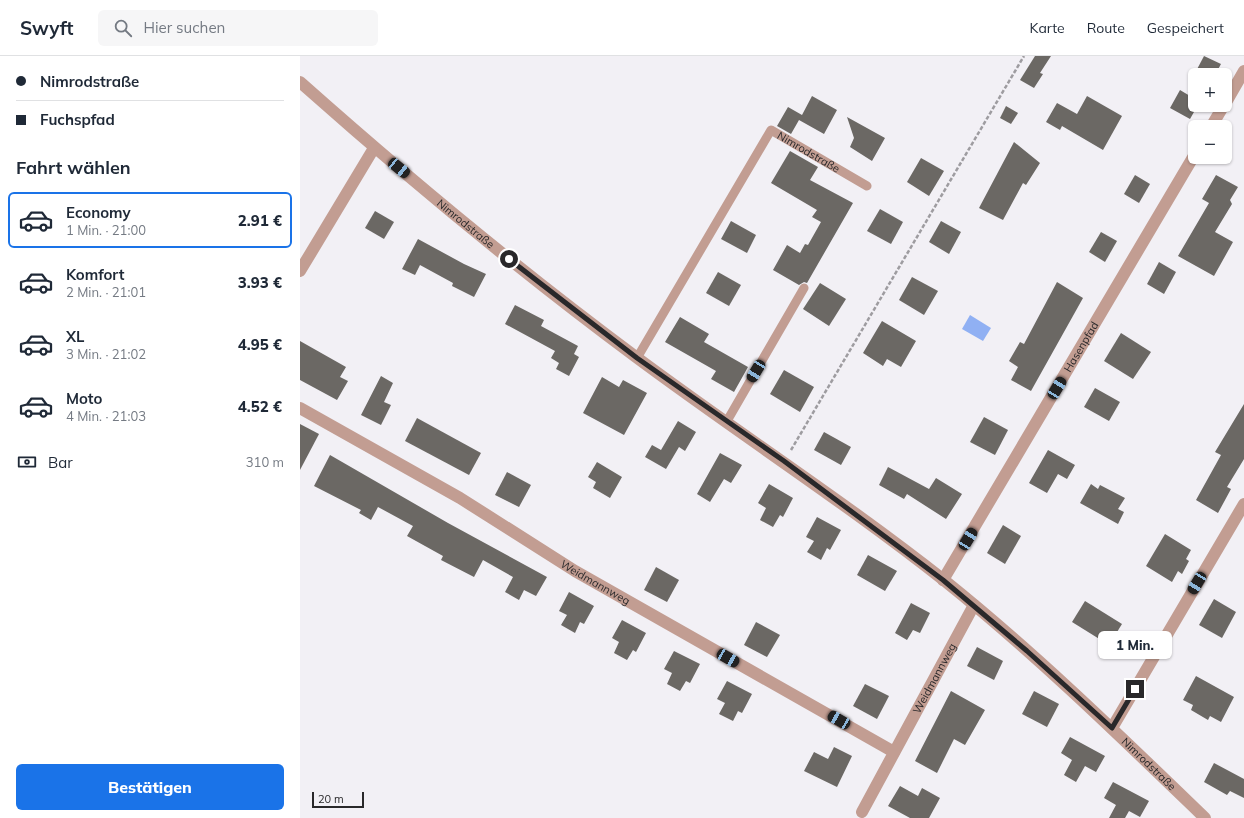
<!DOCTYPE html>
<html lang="de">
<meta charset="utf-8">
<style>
:root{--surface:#fff;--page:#f6f6f7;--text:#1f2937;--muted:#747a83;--line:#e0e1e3;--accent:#1a73e8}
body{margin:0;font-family:Mulish,sans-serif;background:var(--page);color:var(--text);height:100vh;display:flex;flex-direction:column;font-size:15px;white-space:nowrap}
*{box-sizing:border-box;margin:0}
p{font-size:13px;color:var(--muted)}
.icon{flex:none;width:22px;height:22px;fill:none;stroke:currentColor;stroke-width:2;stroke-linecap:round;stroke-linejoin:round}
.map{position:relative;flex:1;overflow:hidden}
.details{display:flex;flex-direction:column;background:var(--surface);width:300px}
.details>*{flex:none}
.hud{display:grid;align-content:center;height:88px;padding:0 16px;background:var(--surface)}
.controls{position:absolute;left:888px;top:12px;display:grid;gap:8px}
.controls a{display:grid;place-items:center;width:44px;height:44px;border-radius:6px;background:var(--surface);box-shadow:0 1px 3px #0004;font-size:20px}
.scale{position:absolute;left:12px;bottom:10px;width:52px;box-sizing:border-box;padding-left:4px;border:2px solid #29282a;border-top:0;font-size:11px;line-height:14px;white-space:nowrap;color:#29282a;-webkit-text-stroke:3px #f2f0f5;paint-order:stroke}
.end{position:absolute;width:18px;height:18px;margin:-9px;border:5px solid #29282a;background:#fff;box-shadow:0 0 0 2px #fff}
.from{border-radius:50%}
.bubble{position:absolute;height:28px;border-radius:6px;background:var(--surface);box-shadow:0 1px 3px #0004;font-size:13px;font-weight:800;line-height:28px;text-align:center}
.car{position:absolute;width:12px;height:24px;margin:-12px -6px;border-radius:5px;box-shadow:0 0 3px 1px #0007;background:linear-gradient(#222 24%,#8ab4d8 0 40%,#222 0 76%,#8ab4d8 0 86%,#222 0)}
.hud b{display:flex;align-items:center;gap:14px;height:38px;font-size:15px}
.hud b+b{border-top:1px solid var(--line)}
.hud i{width:10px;height:10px;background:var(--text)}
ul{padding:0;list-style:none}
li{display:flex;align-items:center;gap:12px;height:56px;margin:0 8px 6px;padding:0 8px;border:2px solid transparent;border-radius:6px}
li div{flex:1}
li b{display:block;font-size:15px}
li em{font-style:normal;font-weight:800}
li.current{border-color:var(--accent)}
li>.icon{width:36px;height:36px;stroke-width:1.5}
h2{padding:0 16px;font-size:18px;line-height:48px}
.pay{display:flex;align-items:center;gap:10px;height:44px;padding:0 16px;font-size:15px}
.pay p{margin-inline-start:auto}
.cta{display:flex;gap:8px;margin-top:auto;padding:8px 16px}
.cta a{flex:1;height:46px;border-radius:6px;background:var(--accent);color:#fff;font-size:16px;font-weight:800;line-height:46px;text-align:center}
header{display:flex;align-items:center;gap:24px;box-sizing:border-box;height:56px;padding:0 20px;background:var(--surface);border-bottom:1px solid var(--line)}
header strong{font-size:19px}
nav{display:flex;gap:22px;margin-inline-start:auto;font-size:14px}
.search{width:280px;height:36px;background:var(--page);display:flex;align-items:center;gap:10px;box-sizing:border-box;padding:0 14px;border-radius:6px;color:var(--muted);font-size:15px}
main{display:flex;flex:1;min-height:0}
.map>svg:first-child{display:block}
.water{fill:#90b0f3}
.building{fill:#6b6864}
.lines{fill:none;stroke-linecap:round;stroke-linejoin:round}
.path{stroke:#9e9ca0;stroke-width:2.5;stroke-dasharray:4 2;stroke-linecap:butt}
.lane{stroke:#c29d92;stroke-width:9}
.street{stroke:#c29d92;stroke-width:12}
.route{stroke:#29282a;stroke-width:5}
.labels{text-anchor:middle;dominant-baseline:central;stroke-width:4;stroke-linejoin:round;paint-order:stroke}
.street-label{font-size:11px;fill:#29282a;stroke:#f2f0f5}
</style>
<header>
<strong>Swyft</strong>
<div class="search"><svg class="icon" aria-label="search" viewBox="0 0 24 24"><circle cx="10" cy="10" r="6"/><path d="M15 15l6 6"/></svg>Hier suchen</div>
<nav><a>Karte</a><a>Route</a><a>Gespeichert</a></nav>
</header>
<main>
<section class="details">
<div class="hud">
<b><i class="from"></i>Nimrodstraße</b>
<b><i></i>Fuchspfad</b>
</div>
<h2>Fahrt wählen</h2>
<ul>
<li class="current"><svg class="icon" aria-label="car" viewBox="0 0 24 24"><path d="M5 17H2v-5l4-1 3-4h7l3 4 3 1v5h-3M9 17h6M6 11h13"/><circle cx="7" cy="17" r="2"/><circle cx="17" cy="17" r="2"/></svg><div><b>Economy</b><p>1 Min. · 21:00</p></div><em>2.91 €</em></li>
<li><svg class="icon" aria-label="car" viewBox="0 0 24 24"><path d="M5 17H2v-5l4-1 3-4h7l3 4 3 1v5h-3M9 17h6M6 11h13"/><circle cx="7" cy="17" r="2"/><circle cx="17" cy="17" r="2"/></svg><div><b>Komfort</b><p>2 Min. · 21:01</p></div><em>3.93 €</em></li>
<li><svg class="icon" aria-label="car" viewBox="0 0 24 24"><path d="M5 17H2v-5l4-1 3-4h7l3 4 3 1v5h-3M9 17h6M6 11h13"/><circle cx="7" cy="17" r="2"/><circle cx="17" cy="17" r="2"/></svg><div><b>XL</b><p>3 Min. · 21:02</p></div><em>4.95 €</em></li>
<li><svg class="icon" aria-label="car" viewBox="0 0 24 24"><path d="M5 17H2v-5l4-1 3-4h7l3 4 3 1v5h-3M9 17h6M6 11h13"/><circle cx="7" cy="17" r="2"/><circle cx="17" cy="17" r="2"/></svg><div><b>Moto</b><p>4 Min. · 21:03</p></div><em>4.52 €</em></li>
</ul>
<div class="pay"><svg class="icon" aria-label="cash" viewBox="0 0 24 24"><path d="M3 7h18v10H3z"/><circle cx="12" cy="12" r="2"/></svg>Bar<p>310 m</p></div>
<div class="cta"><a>Bestätigen</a></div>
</section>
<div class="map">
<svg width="944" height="762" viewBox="0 0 944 762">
<rect width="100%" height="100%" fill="#f2f0f5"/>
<!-- water -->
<path class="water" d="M670,259L691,272L683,285L662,273Z"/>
<!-- building -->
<g class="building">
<path d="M735,0H751L740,17L743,18L734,32L720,24Z"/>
<path d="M904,0L921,8L915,19H894Z"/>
<path d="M880,34L895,43V49H898L890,63L870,52Z"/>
<path d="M512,40L537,54L524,78L499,64L491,78L477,70L488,51L502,59Z"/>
<path d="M787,40L822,60L803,94L762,70L760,74L746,66L757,47L777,58Z"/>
<path d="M706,50L718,57L711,68L700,62Z"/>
<path d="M547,61L585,82L572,105L550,91L554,82Z"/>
<path d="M714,86L740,107L726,129L723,127L703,164L679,152Z"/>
<path d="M490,95L518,111L510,124L553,147L507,227L504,226L499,229L473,214L487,189L500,197L505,188L508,189L521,166L512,161L517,154L471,127Z"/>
<path d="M621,102L644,115L629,140L607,126Z"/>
<path d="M835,119L850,128L839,147L824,138Z"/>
<path d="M916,119L938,131L930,144L932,148L915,176L933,186L914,220L878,200L909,147L902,143Z"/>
<path d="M580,153L603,166L591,188L567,175Z"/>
<path d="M75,155L94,166L84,183L65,172Z"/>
<path d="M431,165L456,179L447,197L421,183Z"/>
<path d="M641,165L661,176L649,198L629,186Z"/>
<path d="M801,176L817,185L805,206L789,196Z"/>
<path d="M118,183L164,208L186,218L174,241L152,230L153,227L120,209L115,219L102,213Z"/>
<path d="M859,206L876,216L864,238L847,228Z"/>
<path d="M418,216L441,229L429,250L406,237Z"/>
<path d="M612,221L638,235L624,259L599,244Z"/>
<path d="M757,226L783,242L731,335L711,324L718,311L709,305L720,286L724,288Z"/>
<path d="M520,227L546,243L529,270L503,253Z"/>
<path d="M215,249L244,264L241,270L278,290L274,298L279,301L269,320L256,313L259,307L251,302L255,295L205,268Z"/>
<path d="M380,261L409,278L404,286L448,311L434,336L411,323L416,315L365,286Z"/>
<path d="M582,265L616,285L601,311L587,303L583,310L563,297Z"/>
<path d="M821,277L851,296L833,323L804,305Z"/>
<path d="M0,285L46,311L40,321L48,325L37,344L0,324Z"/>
<path d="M484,314L514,331L500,356L470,338Z"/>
<path d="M81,320L93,327L84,346L91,349L81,369L61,359Z"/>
<path d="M302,321L319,331L323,324L347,337L324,379L283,357Z"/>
<path d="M795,332L820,346L809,365L784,351Z"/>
<path d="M944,348V403L927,431L931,433L918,457L896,444L921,399L915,396Z"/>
<path d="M684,361L708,374L695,399L670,386Z"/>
<path d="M117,362L181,397L169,419L105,385Z"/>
<path d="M378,365L396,376L385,395L379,391L366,413L345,401L352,389L361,394Z"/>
<path d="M0,368L19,378L0,414Z"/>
<path d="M524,376L551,391L541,409L514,394Z"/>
<path d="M748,394L775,409L767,423L758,418L747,437L729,427Z"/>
<path d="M420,397L442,409L431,427L424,423L410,446L397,438Z"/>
<path d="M30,399L148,467L247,521L236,540L224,534L219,544L205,536L213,521L183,504L174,521L141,504L143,500L107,480L113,470L78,451L71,464L59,457L61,454L14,430Z"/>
<path d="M297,406L322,421L310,442L293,432L296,426L288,421Z"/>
<path d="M588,411L629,433L636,422L662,438L646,463L607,438L604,443L579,429Z"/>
<path d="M207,416L231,429L219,451L195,439Z"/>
<path d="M469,428L493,442L483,461L480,459L473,471L460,464L466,452L458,447Z"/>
<path d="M791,428L798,433L800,429L825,442L818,453L824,456L818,468L780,447Z"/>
<path d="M517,461L541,474L530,494L527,492L521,504L507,496L514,485L506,481Z"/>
<path d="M703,469L721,480L705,508L687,497Z"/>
<path d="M865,478L891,494L886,503L889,505L882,518L878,515L872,526L846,510Z"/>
<path d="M568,499L597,515L585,535L557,519Z"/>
<path d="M356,511L379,524L367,546L344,534Z"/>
<path d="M269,536L294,550L284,568L280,566L275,577L261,569L267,559L259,555Z"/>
<path d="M914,543L936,556L922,582L899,569Z"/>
<path d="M785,545L822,568L809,589L772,566Z"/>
<path d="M611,547L630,557L620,577L613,574L607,584L595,577Z"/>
<path d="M322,564L346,577L336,596L333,594L327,604L314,597L319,586L312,582Z"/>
<path d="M456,566L480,579L467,601L444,589Z"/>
<path d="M677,591L703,605L694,624L667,610Z"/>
<path d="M374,595L400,608L390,627L386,625L380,635L367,628L372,617L364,613Z"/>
<path d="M896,620L934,641L921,666L910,660L908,664L891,654L893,649L883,644Z"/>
<path d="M427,625L452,638L442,657L438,655L433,665L419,658L425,647L417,643Z"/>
<path d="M565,628L589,640L577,663L553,650Z"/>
<path d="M651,635L685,654L665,689L654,683L637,717L615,705Z"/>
<path d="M734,635L759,648L747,671L722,658Z"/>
<path d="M770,681L805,700L796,716L785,710L776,726L764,719L772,704L761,697Z"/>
<path d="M534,691L552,700L537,731L504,715L514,696L528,703Z"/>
<path d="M914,707L944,723V742L930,735L927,739L904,726Z"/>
<path d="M813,726L849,745L840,761L829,755L825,762H809L816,749L804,742Z"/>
<path d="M600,730L618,740L622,732L640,742L629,762H610L588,750Z"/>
</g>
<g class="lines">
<!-- path -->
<path class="path" d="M491,394L724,0"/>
<!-- lane -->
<g class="lane">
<path id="s1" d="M337,302L471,74L567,130"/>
<path d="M427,365L504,232"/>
</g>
<!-- street -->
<g class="street">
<path id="s2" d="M0,26C108,122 220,215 336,301C438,377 545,446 645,525C736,598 821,681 905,762"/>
<path d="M925,48L944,15"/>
<path d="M911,71L924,49"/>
<path d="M0,215L74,92"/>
<path id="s3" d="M0,352L160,442L275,515L594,696"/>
<path id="s4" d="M643,524L895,98"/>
<path d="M812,672L944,448"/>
<path id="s5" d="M562,756L674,549"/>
</g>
</g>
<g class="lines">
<!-- route -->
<path class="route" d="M209,203L337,302L484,405L643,524L727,595L812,672L835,633"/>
</g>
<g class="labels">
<!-- street labels -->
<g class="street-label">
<text stroke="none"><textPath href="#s1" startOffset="308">Nimrodstraße</textPath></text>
<text stroke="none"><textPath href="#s2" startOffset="218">Nimrodstraße</textPath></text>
<text stroke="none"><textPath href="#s4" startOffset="271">Hasenpfad</textPath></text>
<text stroke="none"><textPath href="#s3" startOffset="343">Weidmannweg</textPath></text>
<text stroke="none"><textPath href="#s5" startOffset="152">Weidmannweg</textPath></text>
<text stroke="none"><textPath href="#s2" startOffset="1090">Nimrodstraße</textPath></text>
</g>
</g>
</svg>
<div class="controls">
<a>+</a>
<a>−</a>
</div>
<div class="scale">20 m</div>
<i class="end from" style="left:209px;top:203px"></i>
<i class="end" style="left:835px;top:633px"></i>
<div class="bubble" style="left:798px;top:575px;width:74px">1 Min.</div>
<i class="car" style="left:99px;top:112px;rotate:129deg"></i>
<i class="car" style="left:456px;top:315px;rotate:211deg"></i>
<i class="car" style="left:757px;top:332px;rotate:31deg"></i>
<i class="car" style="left:668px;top:483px;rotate:31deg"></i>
<i class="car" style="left:897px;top:527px;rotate:211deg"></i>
<i class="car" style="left:428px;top:602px;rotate:120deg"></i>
<i class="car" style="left:539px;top:664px;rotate:300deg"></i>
</div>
</main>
